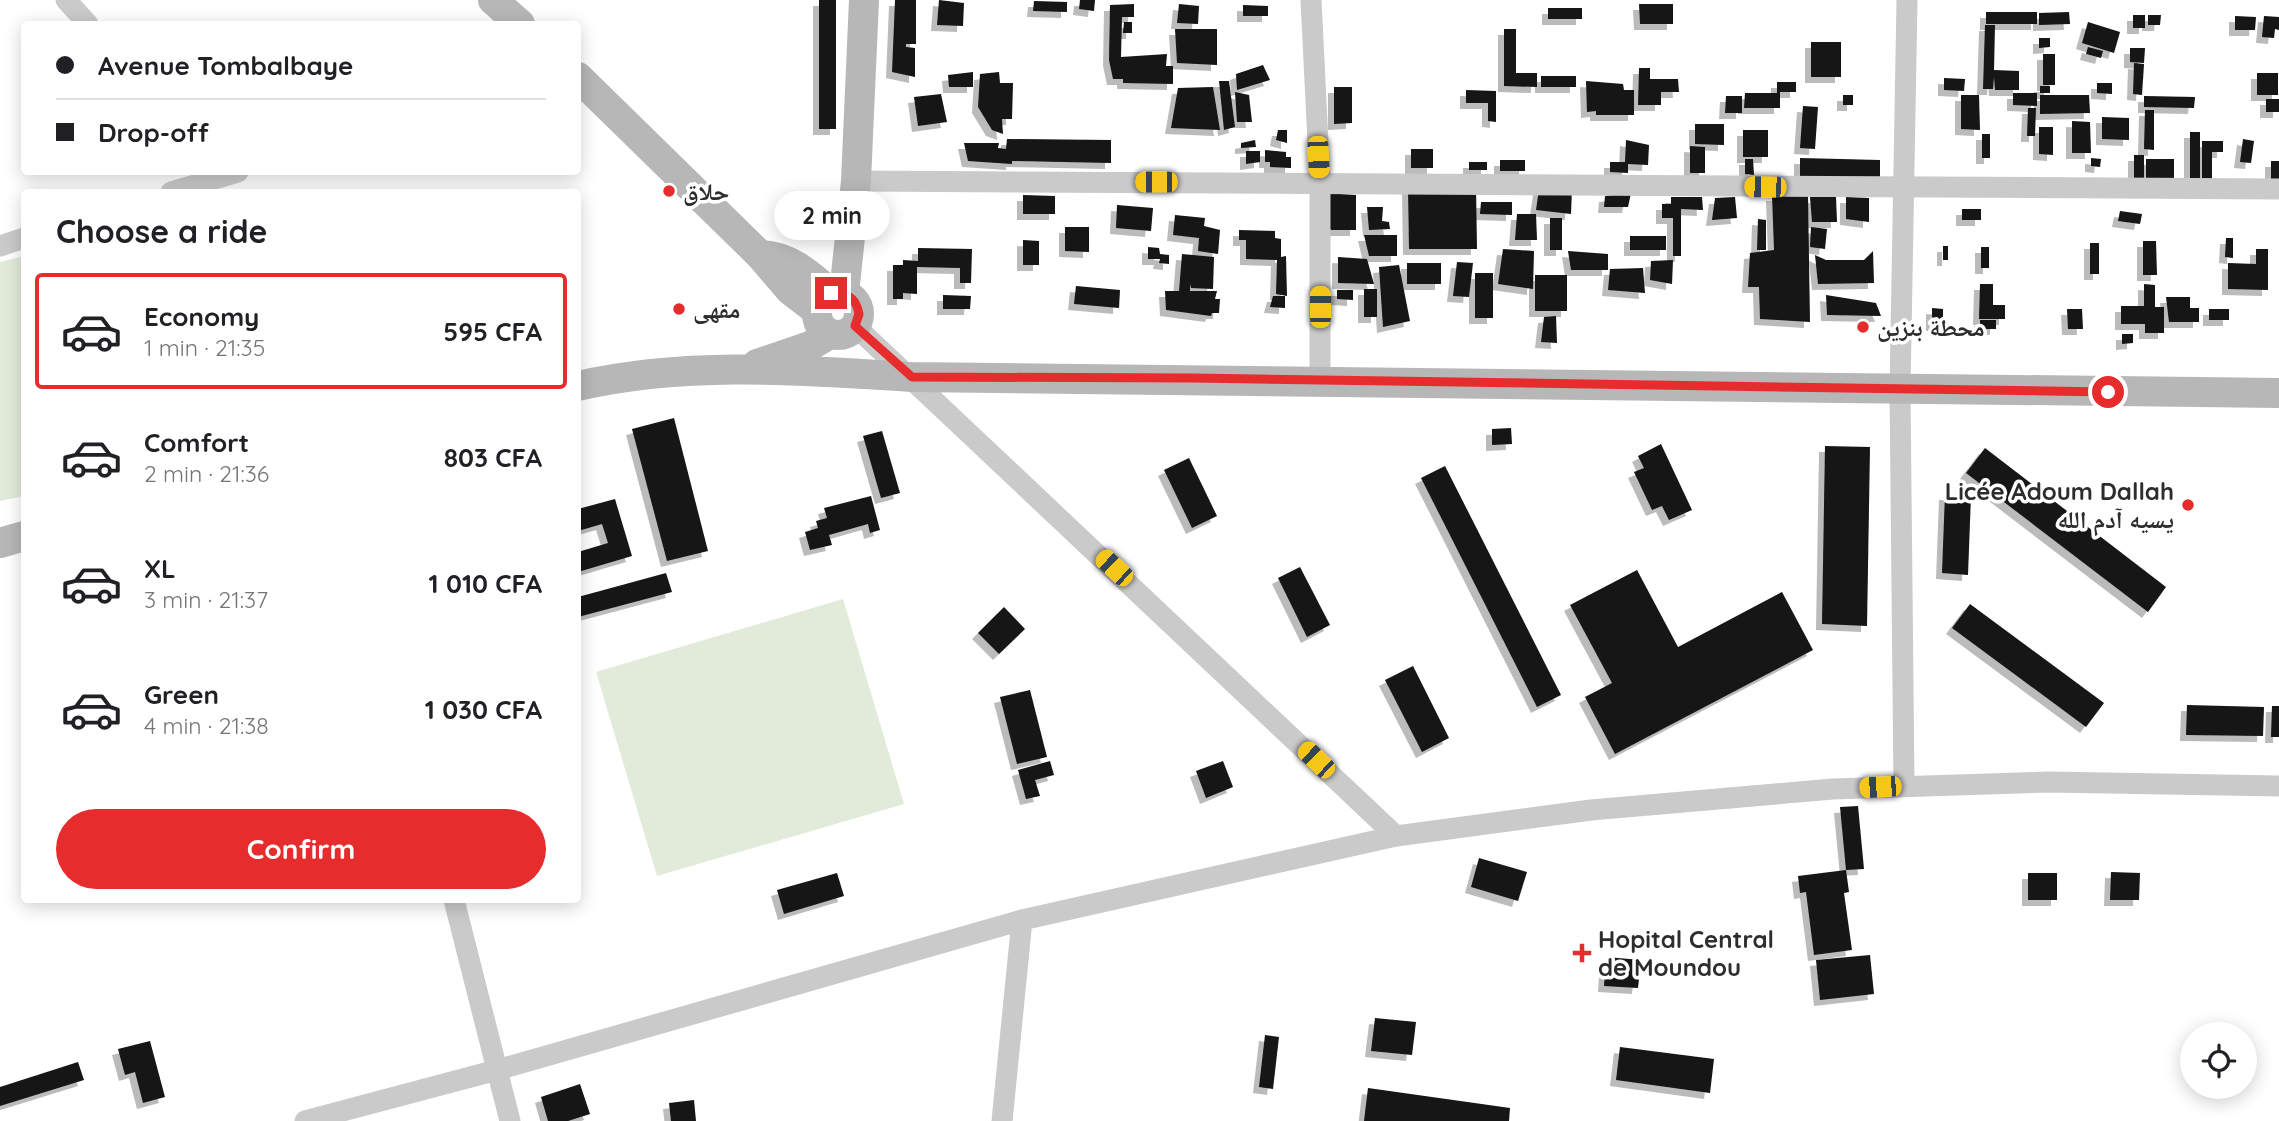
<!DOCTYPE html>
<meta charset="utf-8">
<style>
:root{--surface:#fff;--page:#f2f2f2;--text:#202124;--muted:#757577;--line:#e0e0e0;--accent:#e72c2e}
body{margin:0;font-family:Quicksand,"Noto Naskh Arabic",sans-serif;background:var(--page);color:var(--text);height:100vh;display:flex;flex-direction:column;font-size:26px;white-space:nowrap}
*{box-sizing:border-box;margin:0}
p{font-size:23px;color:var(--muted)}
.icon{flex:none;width:38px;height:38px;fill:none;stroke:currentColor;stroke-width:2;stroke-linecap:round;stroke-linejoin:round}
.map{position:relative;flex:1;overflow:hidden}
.side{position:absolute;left:21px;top:189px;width:560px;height:714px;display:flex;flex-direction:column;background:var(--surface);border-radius:7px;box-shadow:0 4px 18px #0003}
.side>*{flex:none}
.guide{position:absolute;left:21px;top:21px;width:560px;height:154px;border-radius:7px;box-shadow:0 4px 18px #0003;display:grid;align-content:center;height:154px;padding:0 35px;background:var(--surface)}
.controls{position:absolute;left:2180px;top:1022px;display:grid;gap:14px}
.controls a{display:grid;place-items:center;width:77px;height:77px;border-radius:50%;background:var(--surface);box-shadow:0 4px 18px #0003;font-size:35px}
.end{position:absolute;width:32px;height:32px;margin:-16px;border:9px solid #e72c2e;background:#fff;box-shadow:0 0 0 4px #fff}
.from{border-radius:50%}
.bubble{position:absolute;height:49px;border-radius:24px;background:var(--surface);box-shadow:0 4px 18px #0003;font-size:23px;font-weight:700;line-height:49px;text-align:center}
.car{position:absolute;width:21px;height:42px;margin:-21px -10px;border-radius:9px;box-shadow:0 0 5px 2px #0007;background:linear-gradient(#f5c518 24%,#345 0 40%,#f5c518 0 76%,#345 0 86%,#f5c518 0)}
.guide b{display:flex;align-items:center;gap:24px;height:66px;font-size:26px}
.guide b+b{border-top:2px solid var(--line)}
.guide i{width:18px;height:18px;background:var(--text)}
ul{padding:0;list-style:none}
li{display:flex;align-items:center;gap:21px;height:116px;margin:0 14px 10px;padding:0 21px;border:4px solid transparent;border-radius:7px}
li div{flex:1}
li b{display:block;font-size:26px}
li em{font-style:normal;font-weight:700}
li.active{border-color:var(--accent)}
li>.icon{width:63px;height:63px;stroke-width:1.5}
h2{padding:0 35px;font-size:32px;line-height:84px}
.action{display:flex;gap:14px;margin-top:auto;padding:14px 35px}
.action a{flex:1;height:80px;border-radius:42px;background:var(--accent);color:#fff;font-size:28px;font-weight:700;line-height:80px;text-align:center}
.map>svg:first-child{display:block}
.green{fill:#e2ebda}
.building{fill:#141414;filter:url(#shadow)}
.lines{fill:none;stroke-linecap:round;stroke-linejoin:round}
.street{stroke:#cacaca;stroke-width:21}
.secondary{stroke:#b7b7b7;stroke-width:30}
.route{stroke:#e72c2e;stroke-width:9}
.poi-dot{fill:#e72c2e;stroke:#fff;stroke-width:2.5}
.labels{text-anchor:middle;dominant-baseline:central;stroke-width:7;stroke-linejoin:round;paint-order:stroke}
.poi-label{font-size:24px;font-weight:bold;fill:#2d2d2d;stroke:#fff;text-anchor:start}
</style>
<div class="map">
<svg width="2279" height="1121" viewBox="0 0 2279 1121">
<defs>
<filter id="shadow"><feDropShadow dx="-6" dy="6" stdDeviation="0" flood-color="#0004"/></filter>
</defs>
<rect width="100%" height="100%" fill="#fff"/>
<!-- green -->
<g class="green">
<path d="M24,256V496L0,501V262Z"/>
<path d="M843,599L904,804L657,876L596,672Z"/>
</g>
<!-- building -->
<g class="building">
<rect x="819" y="0" width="17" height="129"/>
<path d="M895,0H916V44H906V47L915,48V77L892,72Z"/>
<path d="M939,0L964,3L963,26L937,25Z"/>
<path d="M1080,0H1095L1094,11L1079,9Z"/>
<path d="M1034,1L1067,2V12L1033,11Z"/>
<path d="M1134,4V17H1122L1121,57L1167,54L1166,66H1173V84L1123,83V79H1113L1109,60L1110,5Z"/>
<path d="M1179,4L1199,6L1198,24L1177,23Z"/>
<path d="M1639,4H1673V24H1640Z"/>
<path d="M1243,5L1268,6V16H1243Z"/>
<rect x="1548" y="8" width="34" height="11"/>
<rect x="1986" y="12" width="51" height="12"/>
<path d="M2069,12L2070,24L2039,25V13Z"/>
<rect x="2133" y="15" width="12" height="13"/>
<path d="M2148,15H2161L2160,25H2148Z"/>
<path d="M2235,16L2256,17L2255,30H2235Z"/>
<path d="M2264,16L2279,17V30L2275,29L2274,38L2262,37Z"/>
<path d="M1124,22H1132V33H1123Z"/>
<path d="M2088,22L2120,32L2114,53L2082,43Z"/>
<path d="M1985,25H1995L1994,70L2019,71V90H1995L1994,77L1993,89H1983Z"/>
<path d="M1175,29H1217V65L1177,63Z"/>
<path d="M1504,29H1516V73H1537V87L1504,86Z"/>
<path d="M2039,38H2050V47L2039,48Z"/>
<rect x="1811" y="42" width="30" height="35"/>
<path d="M2088,47L2103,51L2101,58L2086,54Z"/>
<path d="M2130,48H2145L2144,63L2130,62Z"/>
<rect x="2043" y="54" width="12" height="31"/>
<path d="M2134,63L2144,64L2142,95L2133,94Z"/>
<path d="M1263,65L1270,80L1237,90L1236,74Z"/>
<path d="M1639,68H1650V79H1678L1679,92H1661V105H1638Z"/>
<path d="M973,72V87H949L948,75Z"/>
<path d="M999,72L1000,83H1013L1012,119H1002L1003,134L992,130L978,107L980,74Z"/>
<rect x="2257" y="73" width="21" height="22"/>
<rect x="1541" y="76" width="35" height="11"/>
<path d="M1944,78L1965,79L1964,91L1944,90Z"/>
<path d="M1219,81H1229L1235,127L1224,130Z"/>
<path d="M1586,81L1623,84L1624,90H1634V115H1596V111L1587,112Z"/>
<path d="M1777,82H1796V92H1780V108H1744L1745,93H1777Z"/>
<path d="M2097,83H2112V94L2097,93Z"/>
<rect x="2040" y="86" width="10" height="7"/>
<path d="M1213,87L1220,130L1171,128L1178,88Z"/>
<path d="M1334,87H1352V123L1334,124Z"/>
<path d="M1466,90L1496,91V122L1488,121V103H1466Z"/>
<path d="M1235,92L1249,95L1252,122H1237Z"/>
<path d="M2013,93H2037V106L2013,105Z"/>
<path d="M941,94L947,122L918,126L914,97Z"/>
<rect x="1843" y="95" width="10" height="10"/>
<path d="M1961,95H1979L1980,130L1961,129Z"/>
<path d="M2040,95H2089L2090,113L2040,114Z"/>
<path d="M1726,96H1742V113H1725Z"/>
<path d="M2144,96L2195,97L2194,108L2144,107Z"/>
<rect x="2266" y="99" width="13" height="13"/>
<path d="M1803,106L1818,107L1815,149L1800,148Z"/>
<path d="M2028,108H2036L2035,136H2027Z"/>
<path d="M2145,110H2154V150L2144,149Z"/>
<path d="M2102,117L2129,118V140L2102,139Z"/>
<path d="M2072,121L2090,122L2091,153H2072Z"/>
<path d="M1695,124H1724V145L1695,144Z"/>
<path d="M2039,127H2053V155L2039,154Z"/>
<path d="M1278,130H1287V143L1276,140Z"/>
<rect x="1743" y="130" width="25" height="27"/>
<rect x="2190" y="132" width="10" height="48"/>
<rect x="1982" y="134" width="8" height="24"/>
<path d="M1007,139L1111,140V163L1012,161V164L968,161L964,143H999L998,148L1006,149Z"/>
<path d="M2243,139L2254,141L2251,163L2240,162Z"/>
<path d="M1255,140L1256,147L1241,148V143Z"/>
<path d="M1626,140L1649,145L1648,165L1628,164V173L1610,172V162H1625Z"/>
<path d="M2202,141H2223V152H2212V179H2202Z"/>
<path d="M1690,146L1705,147V173H1690Z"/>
<rect x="1411" y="149" width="22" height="19"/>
<path d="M1265,150L1286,152V157H1291V168L1270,167V162H1265Z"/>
<path d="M1246,151H1260V162L1246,164Z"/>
<rect x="2134" y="155" width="10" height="23"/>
<path d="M1800,158L1880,160V178L1800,176Z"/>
<path d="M2091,158L2101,159L2100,167L2091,166Z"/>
<path d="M1745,159H1753L1754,175L1745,174Z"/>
<rect x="2146" y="159" width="28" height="19"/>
<rect x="1500" y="160" width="25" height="11"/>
<rect x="2271" y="161" width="8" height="18"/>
<rect x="1469" y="162" width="18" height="8"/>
<path d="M1408,187H1476L1477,249H1409Z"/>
<path d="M1539,189H1572L1571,214L1536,210Z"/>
<path d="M1325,193L1356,195V230H1331L1324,220Z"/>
<path d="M1631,193L1628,207H1604L1605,196Z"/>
<path d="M1023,195L1055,196V214H1023Z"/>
<path d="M1772,195L1808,196L1810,322L1760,319L1759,287H1748L1750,253L1774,250Z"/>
<path d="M1671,197H1702L1703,210L1681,209V256H1673V218H1662V204H1671Z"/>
<path d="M1735,197L1737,218L1712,220L1715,198Z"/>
<path d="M1810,197H1836L1837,222H1812Z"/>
<path d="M1846,197L1869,198V222L1846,219Z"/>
<path d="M1481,202H1512V215L1480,214Z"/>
<path d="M1117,205L1153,208L1151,231L1116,228Z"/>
<path d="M1367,207H1383L1382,221L1389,222L1390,229L1369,230Z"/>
<rect x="1962" y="209" width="19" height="11"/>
<path d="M2120,211L2142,214L2140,224L2118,221Z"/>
<path d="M1517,214H1536L1537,240H1515Z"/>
<path d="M1175,215L1205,218L1204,226L1220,230L1218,254L1198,251L1199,238L1173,235Z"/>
<rect x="1550" y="218" width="12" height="32"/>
<path d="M1758,219L1766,220V250H1757Z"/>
<path d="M1065,227H1089V252L1065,251Z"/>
<path d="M1811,227L1827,229L1825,249L1810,247Z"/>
<path d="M1239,230L1275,231V238L1281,239V257L1286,256L1287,296L1276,294L1277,260L1246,259V240H1239Z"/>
<path d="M1364,235H1397V256H1369Z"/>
<rect x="1630" y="236" width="36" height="14"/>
<path d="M2226,238H2233V258L2225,257Z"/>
<path d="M1023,240L1039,241V265H1023Z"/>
<path d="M2143,241H2156L2157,275H2143Z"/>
<rect x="2090" y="243" width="9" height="31"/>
<rect x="1943" y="246" width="5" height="14"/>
<path d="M1148,247L1159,248L1160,254L1169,255V264L1159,263L1160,259H1148Z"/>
<rect x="1981" y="247" width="8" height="21"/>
<path d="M918,248L972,249L971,283H960V268L917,267V294L903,293V299H893V265H903V260L918,261Z"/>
<path d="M1503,249L1534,251L1533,289L1498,284Z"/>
<path d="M2256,249H2268V290L2228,289V263L2256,264Z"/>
<path d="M1568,251L1608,254V270H1571Z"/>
<path d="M1873,251L1874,283L1818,284L1815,255L1826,260H1864Z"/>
<path d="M1182,254L1214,257L1213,289L1191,288L1190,284V291H1217L1215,299H1220L1219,313H1212L1211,316L1166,310L1165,291H1179Z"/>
<path d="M1338,257L1367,259L1374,284L1338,283Z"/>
<path d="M1673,260L1672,284L1650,280L1651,261Z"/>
<path d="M1457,262L1473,263L1469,297L1453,296Z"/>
<rect x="1407" y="263" width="34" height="21"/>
<path d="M1399,265L1410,321L1383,327L1379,267Z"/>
<path d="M1643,268L1645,293L1608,290L1610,269Z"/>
<rect x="1475" y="273" width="18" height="45"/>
<rect x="1535" y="275" width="32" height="36"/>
<path d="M1980,284H1993V305H2005V319H1979Z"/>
<path d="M2144,284L2155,285V307H2164V333H2145V324H2121V306H2144Z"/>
<path d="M1076,286L1120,290L1119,308L1074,304Z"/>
<rect x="1364" y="289" width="13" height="28"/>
<path d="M1337,290H1353V300L1337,299Z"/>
<path d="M943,295L971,296L970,309H943Z"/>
<path d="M1826,295L1876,303L1881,316L1827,315Z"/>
<path d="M1273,296H1285V308L1270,307Z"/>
<path d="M2166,297H2190V308H2199V322H2169Z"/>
<path d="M1932,308L1943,309V325H1932Z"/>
<path d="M2067,309H2082L2083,329H2068Z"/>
<rect x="2209" y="309" width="20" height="11"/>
<path d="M1556,316L1557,343L1541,342L1544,317Z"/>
<rect x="1980" y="320" width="16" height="9"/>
<path d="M2122,334H2133V343L2122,344Z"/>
<path d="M674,418L708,551L667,561L632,429Z"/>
<path d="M1511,428L1512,444L1492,445V429Z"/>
<path d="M882,431L900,493L881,498L863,436Z"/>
<path d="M1661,444L1692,510L1669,520L1662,506L1652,510L1634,472L1644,468L1638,456Z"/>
<path d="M1825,446L1870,447L1867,626L1822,624Z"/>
<path d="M1985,448L2166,587L2148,612L1966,473Z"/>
<path d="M1189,458L1217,516L1192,528L1164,470Z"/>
<path d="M1445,466L1561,695L1537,707L1421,478Z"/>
<path d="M1945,494L1971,495L1968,575L1942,573Z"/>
<path d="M871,496L880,530L870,533L868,524L829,535L832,545L810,550L805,532L818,528L816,521L827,518L824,508Z"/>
<path d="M615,499L632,556L578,572V552L608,543L602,524L578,531V509Z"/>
<path d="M1300,567L1330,625L1307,637L1278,578Z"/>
<path d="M1637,570L1678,647L1782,592L1813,650L1615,754L1585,697L1612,683L1570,605Z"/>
<path d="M666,573L672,592L578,617V597Z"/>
<path d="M1970,604L2104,703L2086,727L1952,628Z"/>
<path d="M1004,607L1025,629L999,654L978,633Z"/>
<path d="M1413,666L1449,738L1422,752L1385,680Z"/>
<path d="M1030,690L1047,757L1017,764L1000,697Z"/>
<path d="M2187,705L2264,707L2263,736L2186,735Z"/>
<path d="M2272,706H2279V737H2271Z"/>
<path d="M1050,761L1054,775L1035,780L1040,796L1026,799L1018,770Z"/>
<path d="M1223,761L1233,787L1206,798L1196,771Z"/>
<path d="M1858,806L1864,869L1846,870L1840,807Z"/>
<path d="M1479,858L1527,872L1518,901L1471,887Z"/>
<path d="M1846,870L1849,892L1844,893L1852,950L1814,955L1806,892L1800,893L1798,876Z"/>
<path d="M2111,872L2140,873L2139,900H2110Z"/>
<path d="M837,873L844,896L784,914L777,890Z"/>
<rect x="2028" y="873" width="29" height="27"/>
<path d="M1870,955L1874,994L1820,1000L1816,960Z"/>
<path d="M1606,957L1641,960L1638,988L1604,986Z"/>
<path d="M1375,1018L1416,1022L1412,1055L1371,1051Z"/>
<path d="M1265,1035L1279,1037L1273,1089L1259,1087Z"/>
<path d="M150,1041L165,1097L143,1103L135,1072L125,1075L118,1049Z"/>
<path d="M1620,1047L1714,1059L1710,1093L1616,1080Z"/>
<path d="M78,1062L84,1080L0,1106V1087Z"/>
<path d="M580,1084L590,1114L568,1121H548L541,1097Z"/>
<path d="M1368,1088L1510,1108L1509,1121H1364Z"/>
<path d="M694,1100L696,1121H671L669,1103Z"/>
</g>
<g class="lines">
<!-- street -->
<g class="street">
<path d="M66,0L88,24"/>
<path d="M1311,0L1320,183V381"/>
<path d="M856,181L2279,189"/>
<path d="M171,192L238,172"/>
<path d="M0,246L24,238"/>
<path d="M855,326L1396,836"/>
<path d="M1904,786L1900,390L1907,0"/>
<path d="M454,900L510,1121"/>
<path d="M305,1121L497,1070L1022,920L1396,836L1591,810L1833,789L2050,782L2279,786"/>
<path d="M1002,1121L1022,920"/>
</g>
<!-- secondary -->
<g class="secondary">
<path d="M493,0L520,24"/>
<path d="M578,77L760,255L790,290L816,310"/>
<path d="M760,255C790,256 809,274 831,293"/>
<circle cx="838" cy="314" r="21"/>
<path d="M844,293L856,181L864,0"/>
<path d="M757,364L810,346L830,334"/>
<path d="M578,386C687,361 800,370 912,377L2279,393"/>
<path d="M0,543L24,536"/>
</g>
</g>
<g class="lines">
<!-- route -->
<path class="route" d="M831,293C847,293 856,297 859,314L855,326L912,377L1193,378L2108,392"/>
</g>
<!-- markers -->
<g class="poi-dot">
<circle cx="669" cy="191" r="7"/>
<circle cx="679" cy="309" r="7"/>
<circle cx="1863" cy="327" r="7"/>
<circle cx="2188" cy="505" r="7"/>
<path d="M1578.5 942.5h7v7h7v7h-7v7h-7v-7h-7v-7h7z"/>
</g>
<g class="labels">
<!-- poi labels -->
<g class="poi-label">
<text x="683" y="191">حلاق</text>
<text x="693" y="309">مقهى</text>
<text x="1877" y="327">محطة بنزين</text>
<text x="2174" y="491" text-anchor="end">Licée Adoum Dallah<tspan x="2174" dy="28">يسيه آدم الله</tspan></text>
<text x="1598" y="939">Hopital Central<tspan x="1598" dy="28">de Moundou</tspan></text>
</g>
</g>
</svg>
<div class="controls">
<a><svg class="icon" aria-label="locate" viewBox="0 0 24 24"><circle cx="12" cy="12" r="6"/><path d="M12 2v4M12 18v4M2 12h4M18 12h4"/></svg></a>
</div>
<i class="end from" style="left:2108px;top:392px"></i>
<i class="end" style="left:831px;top:293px"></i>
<div class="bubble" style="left:774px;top:191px;width:116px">2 min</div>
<i class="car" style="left:1318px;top:157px;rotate:177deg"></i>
<i class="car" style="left:1156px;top:182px;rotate:270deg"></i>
<i class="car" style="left:1765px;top:187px;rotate:271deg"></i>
<i class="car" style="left:1320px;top:307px;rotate:0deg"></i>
<i class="car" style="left:1114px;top:568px;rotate:313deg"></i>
<i class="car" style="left:1316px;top:760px;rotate:314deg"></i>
<i class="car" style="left:1880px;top:787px;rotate:267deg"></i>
<div class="guide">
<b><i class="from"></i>Avenue Tombalbaye</b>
<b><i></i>Drop-off</b>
</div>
<section class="side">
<h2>Choose a ride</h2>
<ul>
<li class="active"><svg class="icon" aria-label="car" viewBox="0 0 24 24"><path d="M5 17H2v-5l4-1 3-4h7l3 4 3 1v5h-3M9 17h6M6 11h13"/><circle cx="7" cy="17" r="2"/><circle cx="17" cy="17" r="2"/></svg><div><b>Economy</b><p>1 min · 21:35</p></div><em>595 CFA</em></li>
<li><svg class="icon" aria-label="car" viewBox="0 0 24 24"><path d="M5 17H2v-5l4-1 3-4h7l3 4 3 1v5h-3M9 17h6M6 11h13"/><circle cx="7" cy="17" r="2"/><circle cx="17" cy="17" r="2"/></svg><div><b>Comfort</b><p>2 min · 21:36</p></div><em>803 CFA</em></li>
<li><svg class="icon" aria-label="car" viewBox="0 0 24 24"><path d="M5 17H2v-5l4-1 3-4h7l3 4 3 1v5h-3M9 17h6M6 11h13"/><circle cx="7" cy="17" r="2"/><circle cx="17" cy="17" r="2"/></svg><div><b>XL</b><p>3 min · 21:37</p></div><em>1 010 CFA</em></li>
<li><svg class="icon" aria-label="car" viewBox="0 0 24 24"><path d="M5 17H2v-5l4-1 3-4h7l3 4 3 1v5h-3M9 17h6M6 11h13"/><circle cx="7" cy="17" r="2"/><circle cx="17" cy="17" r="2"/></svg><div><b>Green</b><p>4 min · 21:38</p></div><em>1 030 CFA</em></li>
</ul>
<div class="action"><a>Confirm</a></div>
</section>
</div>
